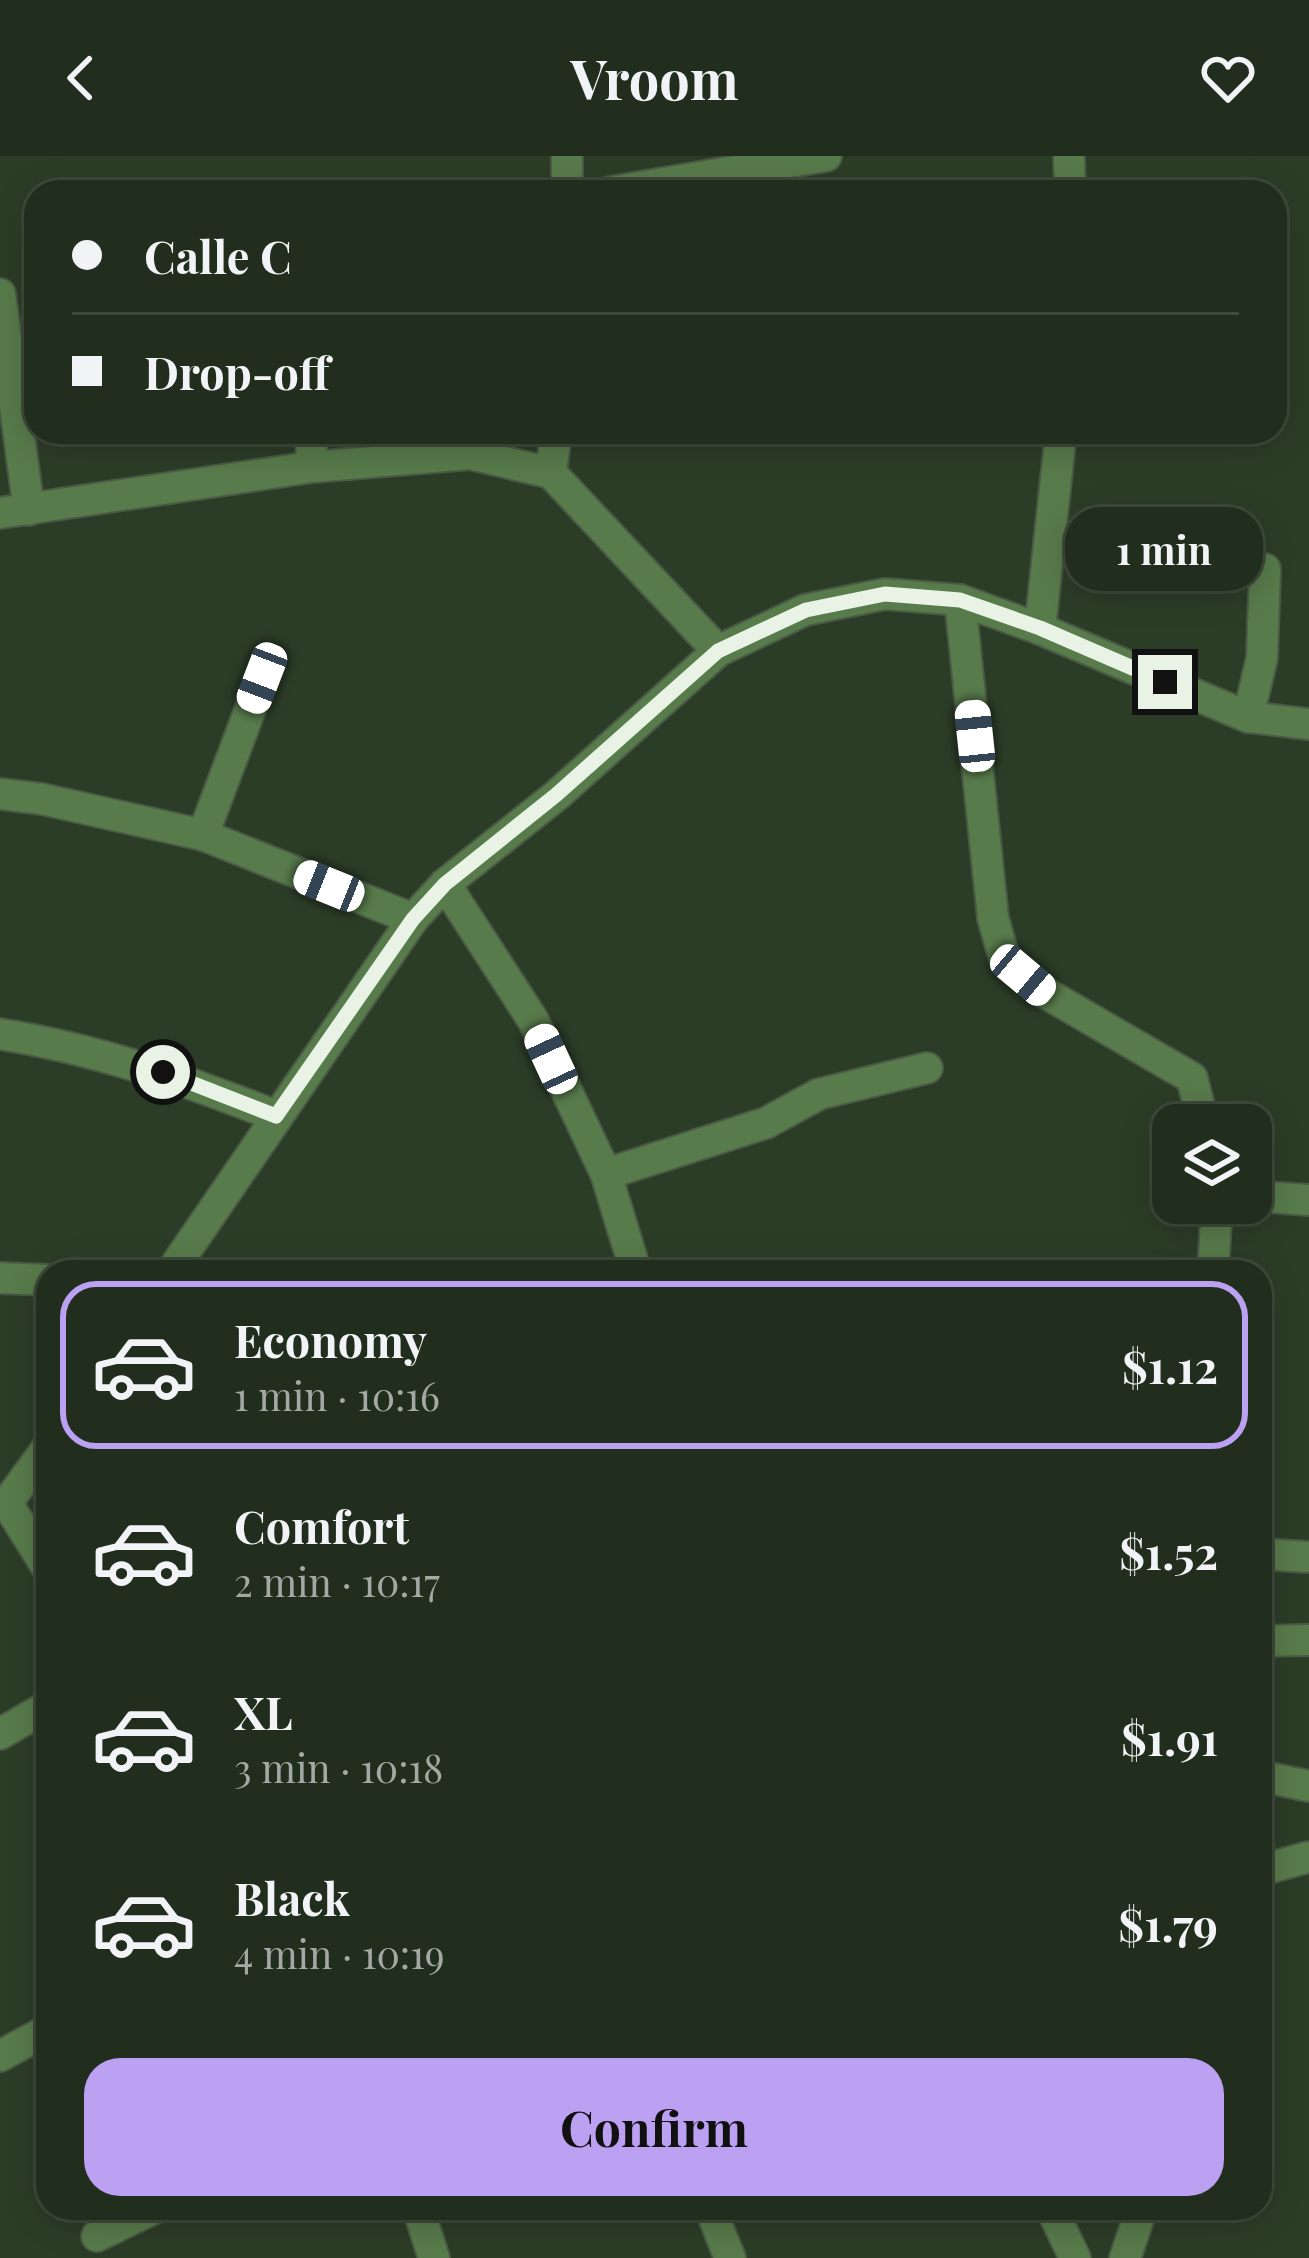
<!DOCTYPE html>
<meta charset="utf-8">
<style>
:root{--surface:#212e1d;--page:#293626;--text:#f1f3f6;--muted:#a2a8a4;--line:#3e4a3b;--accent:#bca0f2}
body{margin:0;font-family:"Playfair Display",serif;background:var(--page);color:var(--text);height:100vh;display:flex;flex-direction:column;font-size:45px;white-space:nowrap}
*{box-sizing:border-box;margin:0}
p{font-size:39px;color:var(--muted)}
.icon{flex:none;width:66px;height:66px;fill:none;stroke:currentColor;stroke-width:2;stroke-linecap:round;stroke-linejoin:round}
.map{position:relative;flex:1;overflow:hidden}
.sheet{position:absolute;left:36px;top:1104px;width:1236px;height:960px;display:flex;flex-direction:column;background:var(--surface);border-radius:36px;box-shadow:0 6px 30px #0003,0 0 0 3px var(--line)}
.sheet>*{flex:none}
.hud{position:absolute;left:24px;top:24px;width:1263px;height:264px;border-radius:36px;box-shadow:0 6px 30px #0003,0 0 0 3px var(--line);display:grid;align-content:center;height:264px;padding:0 48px;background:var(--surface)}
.buttons{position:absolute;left:1152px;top:948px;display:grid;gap:24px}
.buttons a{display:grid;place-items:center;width:120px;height:120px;border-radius:24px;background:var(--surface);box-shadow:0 6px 30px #0003,0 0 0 3px var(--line);font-size:60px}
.end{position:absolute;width:54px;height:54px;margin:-27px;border:15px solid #e9f3e5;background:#111;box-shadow:0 0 0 6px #111}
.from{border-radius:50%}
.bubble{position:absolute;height:84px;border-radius:36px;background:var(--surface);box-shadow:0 6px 30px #0003,0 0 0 3px var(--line);font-size:39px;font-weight:700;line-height:84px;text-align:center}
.car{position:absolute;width:36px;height:72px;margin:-36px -18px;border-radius:15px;box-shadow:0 0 9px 3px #0007;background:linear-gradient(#fff 24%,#345 0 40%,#fff 0 76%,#345 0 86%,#fff 0)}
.hud b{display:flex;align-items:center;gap:42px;height:114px;font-size:45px}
.hud b+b{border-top:3px solid var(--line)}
.hud i{width:30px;height:30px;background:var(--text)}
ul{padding:21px 0 0;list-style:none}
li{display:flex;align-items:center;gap:36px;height:168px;margin:0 24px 18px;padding:0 24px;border:6px solid transparent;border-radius:36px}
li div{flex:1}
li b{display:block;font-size:45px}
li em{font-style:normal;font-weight:700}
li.selected{border-color:var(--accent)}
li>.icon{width:108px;height:108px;stroke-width:1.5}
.action{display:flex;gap:24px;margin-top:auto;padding:24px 48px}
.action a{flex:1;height:138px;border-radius:36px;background:var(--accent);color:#111;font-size:48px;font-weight:700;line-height:138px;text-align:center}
header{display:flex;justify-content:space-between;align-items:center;height:156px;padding:0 48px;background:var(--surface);font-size:54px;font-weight:700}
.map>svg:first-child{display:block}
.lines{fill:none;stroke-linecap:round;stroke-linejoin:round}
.street-casing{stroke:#4a5a45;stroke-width:34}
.street{stroke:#587b4b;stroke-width:30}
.route{stroke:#e9f3e5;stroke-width:15}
</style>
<header><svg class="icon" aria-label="back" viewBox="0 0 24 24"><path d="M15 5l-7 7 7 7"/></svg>Vroom<svg class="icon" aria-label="heart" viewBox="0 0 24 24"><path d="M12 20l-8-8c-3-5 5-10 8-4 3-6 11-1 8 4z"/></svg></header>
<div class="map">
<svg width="1309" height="2102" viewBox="0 0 1309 2102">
<rect width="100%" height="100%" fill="#2c3d27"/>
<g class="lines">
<defs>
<g id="street">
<path d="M1069,0L1070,36"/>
<path d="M567,36V0"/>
<path d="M610,36L826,0"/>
<path d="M0,138L29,354"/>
<path d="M311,276L312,311"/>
<path d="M551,317L556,276"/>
<path d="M0,357L312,311L470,298L551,317L718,495"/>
<path d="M960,444L993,762L1005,804L1042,835L1192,922L1204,969"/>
<path d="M1040,473L1061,276"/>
<path d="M1248,561L1262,502L1265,413"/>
<path d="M0,638L42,643L203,679L413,763"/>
<path d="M203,679L262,522"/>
<path d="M445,728L533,864L606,1018L636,1116"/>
<path d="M0,878C97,893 185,924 276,960"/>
<path d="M606,1018L766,967L819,938L927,912"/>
<path d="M1251,1040L1309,1044"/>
<path d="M171,1116L413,763L445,728L557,639L718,495L805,454L885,438L960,444L1040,473L1248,561L1309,568"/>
<path d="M1213,1116L1217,1047"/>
<path d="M0,1122L48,1124"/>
<path d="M7,1347L48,1413"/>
<path d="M0,1350L7,1347L48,1291"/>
<path d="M1260,1398L1309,1401"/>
<path d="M1260,1485L1309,1484"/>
<path d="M0,1578L48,1550"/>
<path d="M1260,1620L1309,1630"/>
<path d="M1260,1719L1265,1713L1309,1701"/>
<path d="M0,1900L48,1874"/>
<path d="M418,2052L434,2102"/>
<path d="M710,2052L730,2102"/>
<path d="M1051,2052L1075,2102"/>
<path d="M97,2080L155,2052"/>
<path d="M1125,2102L1142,2052"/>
</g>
</defs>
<!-- street casing -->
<use href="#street" class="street-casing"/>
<!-- street -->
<use href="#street" class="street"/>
</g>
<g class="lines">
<!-- route -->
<path class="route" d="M163,916L276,960L413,763L445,728L556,639L718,495L806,454L885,438L960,444L1040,472L1165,526"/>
</g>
</svg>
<div class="buttons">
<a><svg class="icon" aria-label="layers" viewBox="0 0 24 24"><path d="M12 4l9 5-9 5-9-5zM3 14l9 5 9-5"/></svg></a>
</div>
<i class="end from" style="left:163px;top:916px"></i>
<i class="end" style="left:1165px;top:526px"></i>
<div class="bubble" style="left:1065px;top:351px;width:198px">1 min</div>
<i class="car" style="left:262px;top:522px;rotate:201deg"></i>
<i class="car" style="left:975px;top:580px;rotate:354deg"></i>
<i class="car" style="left:329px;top:730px;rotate:292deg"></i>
<i class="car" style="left:1023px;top:819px;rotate:130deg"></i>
<i class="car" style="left:551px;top:903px;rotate:335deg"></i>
<div class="hud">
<b><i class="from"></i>Calle C</b>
<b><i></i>Drop-off</b>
</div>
<section class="sheet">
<ul>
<li class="selected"><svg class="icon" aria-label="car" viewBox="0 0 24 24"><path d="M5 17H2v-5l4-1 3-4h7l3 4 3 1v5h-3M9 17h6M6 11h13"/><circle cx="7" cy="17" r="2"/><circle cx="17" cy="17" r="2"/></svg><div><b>Economy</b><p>1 min · 10:16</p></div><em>$1.12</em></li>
<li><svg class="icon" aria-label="car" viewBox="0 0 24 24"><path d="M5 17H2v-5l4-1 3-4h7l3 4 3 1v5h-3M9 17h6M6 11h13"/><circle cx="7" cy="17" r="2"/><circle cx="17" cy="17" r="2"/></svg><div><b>Comfort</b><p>2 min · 10:17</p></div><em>$1.52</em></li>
<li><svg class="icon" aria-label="car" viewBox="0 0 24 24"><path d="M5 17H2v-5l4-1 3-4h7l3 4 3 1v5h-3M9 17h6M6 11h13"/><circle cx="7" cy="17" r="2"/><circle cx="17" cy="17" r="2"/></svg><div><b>XL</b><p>3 min · 10:18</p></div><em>$1.91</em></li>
<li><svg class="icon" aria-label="car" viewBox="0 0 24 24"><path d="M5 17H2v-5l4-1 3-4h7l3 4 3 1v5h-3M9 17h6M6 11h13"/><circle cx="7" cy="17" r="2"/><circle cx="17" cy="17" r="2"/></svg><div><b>Black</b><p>4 min · 10:19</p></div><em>$1.79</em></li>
</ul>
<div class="action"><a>Confirm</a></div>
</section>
</div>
